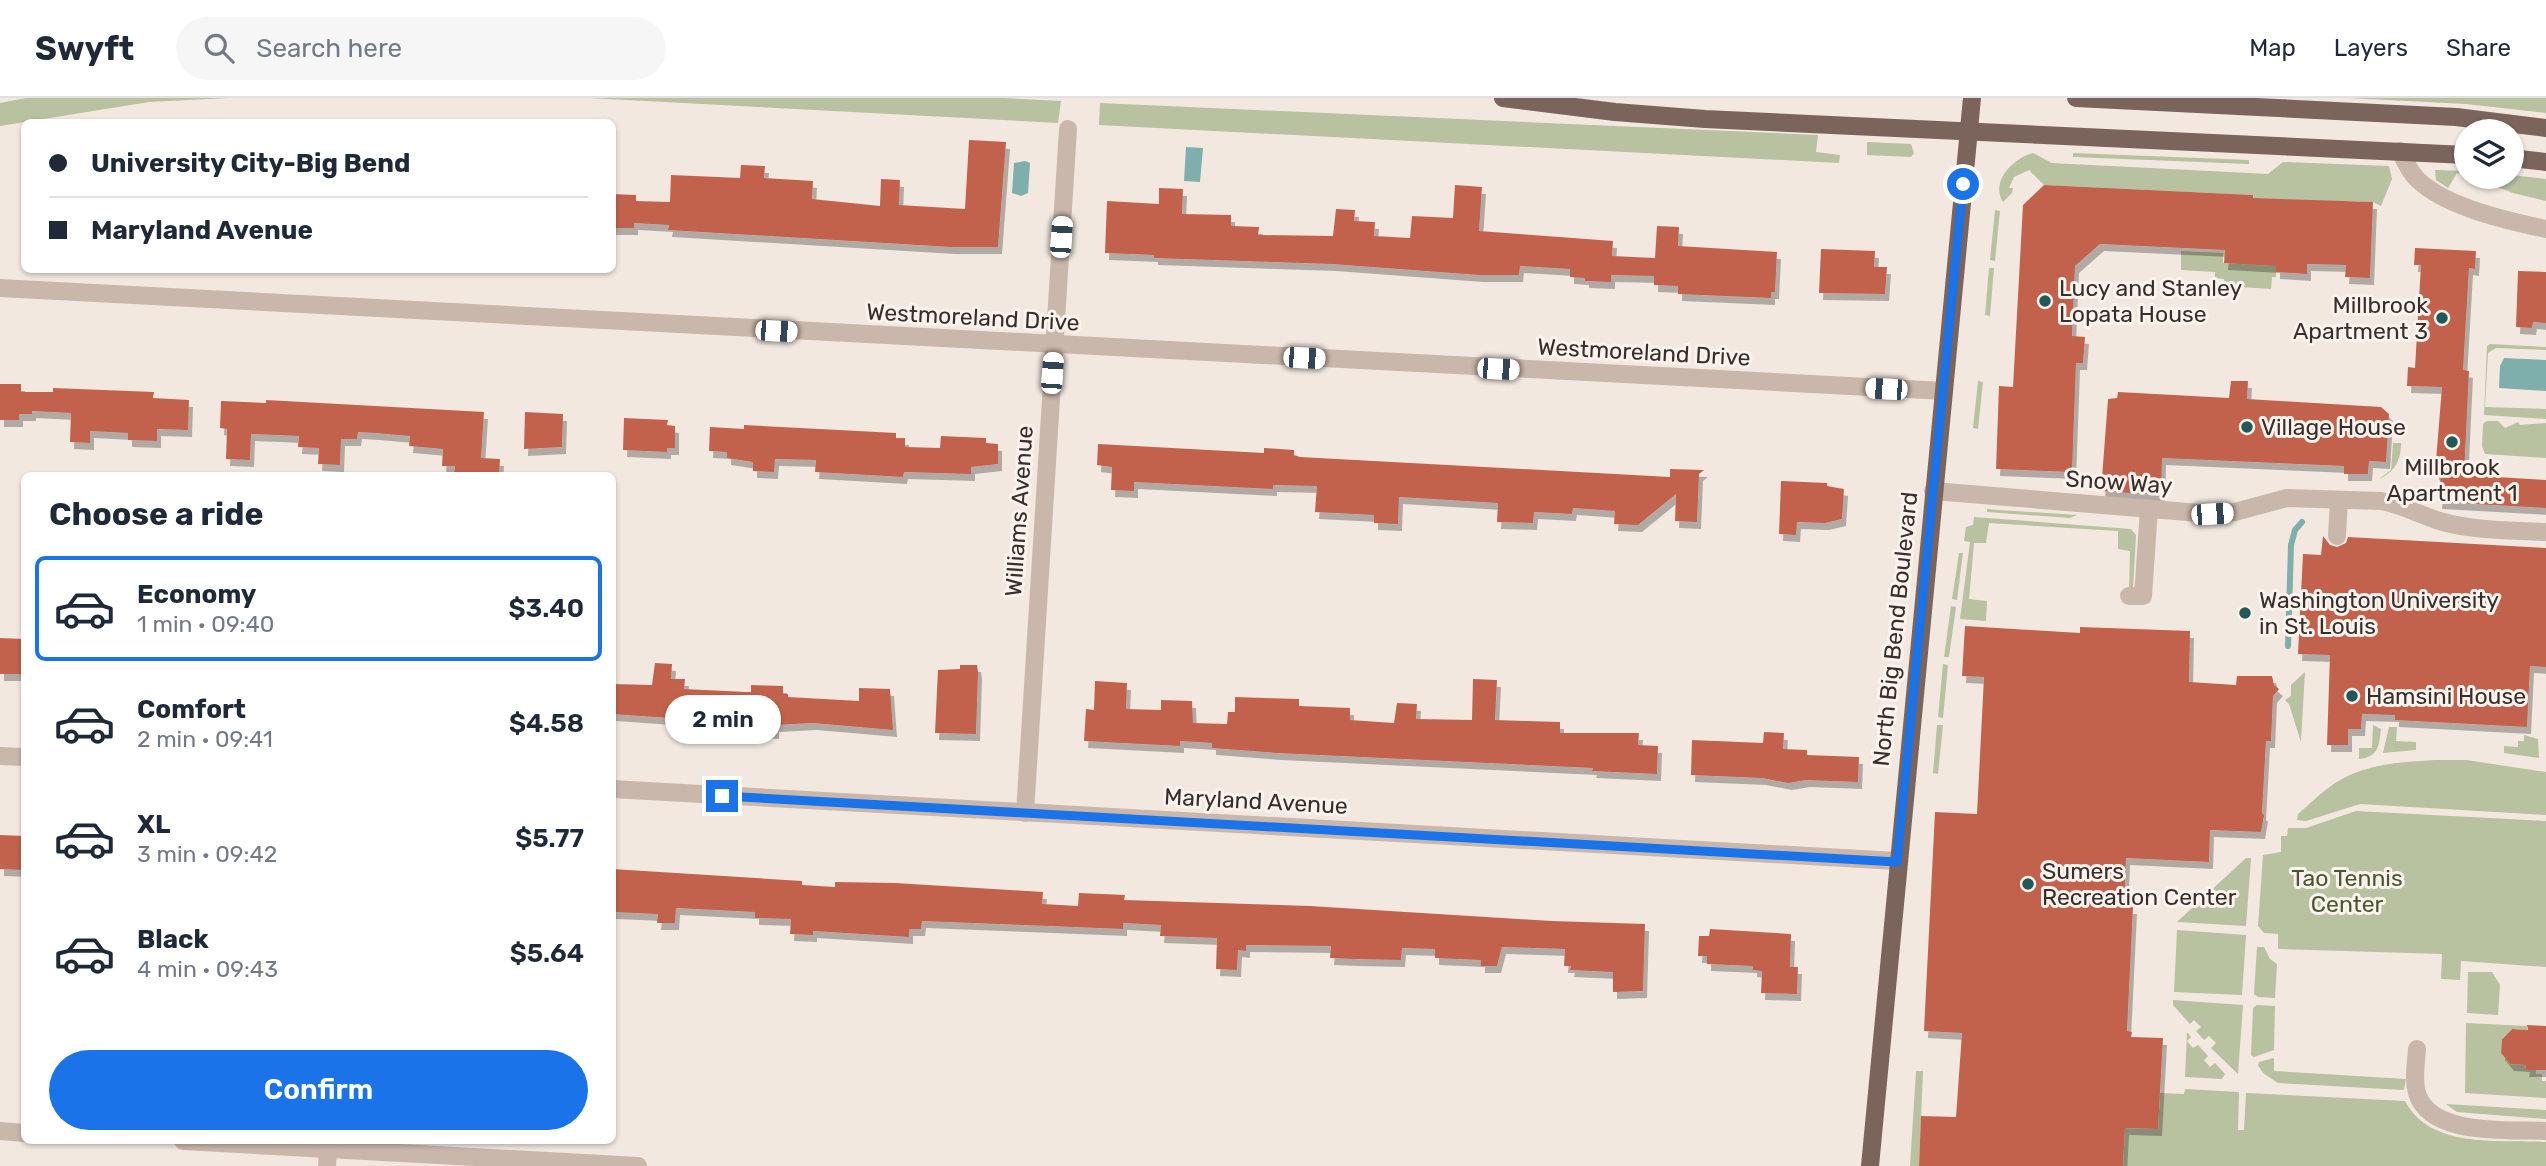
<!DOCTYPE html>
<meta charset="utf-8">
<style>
:root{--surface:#fff;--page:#f6f6f7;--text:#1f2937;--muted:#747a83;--line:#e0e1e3;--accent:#1a73e8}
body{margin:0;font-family:Rubik,sans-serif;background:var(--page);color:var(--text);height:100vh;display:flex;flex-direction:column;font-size:26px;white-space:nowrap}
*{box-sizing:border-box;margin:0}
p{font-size:23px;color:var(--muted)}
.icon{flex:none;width:38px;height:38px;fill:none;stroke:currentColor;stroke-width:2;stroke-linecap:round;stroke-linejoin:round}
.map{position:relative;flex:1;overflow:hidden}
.panel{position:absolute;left:21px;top:374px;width:595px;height:672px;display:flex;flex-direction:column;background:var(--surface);border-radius:10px;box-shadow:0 2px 5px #0004}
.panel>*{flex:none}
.top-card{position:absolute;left:21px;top:21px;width:595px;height:154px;border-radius:10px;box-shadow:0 2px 5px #0004;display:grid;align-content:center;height:154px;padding:0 28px;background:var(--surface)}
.fabs{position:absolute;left:2454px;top:21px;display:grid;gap:14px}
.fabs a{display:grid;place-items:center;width:70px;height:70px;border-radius:50%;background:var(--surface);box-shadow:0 2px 5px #0004;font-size:35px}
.end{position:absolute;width:32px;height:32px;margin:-16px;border:9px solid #1a73e8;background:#fff;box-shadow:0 0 0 4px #fff}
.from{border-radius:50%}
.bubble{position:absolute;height:49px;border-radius:24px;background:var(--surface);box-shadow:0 2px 5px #0004;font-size:23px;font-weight:600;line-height:49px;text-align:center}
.car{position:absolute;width:21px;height:42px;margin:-21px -10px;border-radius:9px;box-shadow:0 0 5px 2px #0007;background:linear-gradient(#fff 24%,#345 0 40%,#fff 0 76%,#345 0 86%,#fff 0)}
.top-card b{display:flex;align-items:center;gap:24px;height:66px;font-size:26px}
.top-card b+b{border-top:2px solid var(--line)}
.top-card i{width:18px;height:18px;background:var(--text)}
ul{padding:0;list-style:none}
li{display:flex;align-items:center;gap:21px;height:105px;margin:0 14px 10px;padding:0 14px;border:4px solid transparent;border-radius:10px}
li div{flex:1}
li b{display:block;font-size:26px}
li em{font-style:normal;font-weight:600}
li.selected{border-color:var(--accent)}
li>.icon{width:63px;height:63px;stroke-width:1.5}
h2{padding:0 28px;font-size:32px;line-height:84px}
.cta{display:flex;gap:14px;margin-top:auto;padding:14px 28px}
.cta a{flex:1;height:80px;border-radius:42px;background:var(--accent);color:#fff;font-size:28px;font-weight:600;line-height:80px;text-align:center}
header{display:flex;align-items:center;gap:42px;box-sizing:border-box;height:98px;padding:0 35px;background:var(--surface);border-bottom:2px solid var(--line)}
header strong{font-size:33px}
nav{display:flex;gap:38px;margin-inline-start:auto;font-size:24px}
.search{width:490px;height:63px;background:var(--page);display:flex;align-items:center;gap:18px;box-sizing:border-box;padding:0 24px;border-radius:38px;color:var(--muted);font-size:26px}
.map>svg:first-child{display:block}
.green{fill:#b8c1a0}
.water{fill:#7fafad}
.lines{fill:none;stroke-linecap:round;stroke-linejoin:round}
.stream{stroke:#7fafad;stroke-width:6}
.building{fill:#c2624e;filter:url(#shadow)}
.minor{stroke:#cab7ab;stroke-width:18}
.major{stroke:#7a645c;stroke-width:18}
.route{stroke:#1a73e8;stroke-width:9}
.poi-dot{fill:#215959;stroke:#faf2ec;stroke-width:2.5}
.labels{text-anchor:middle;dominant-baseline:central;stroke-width:6;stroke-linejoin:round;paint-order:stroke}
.poi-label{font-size:23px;fill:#382e2a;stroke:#faf2ec;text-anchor:start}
.street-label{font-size:23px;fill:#382e2a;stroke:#faf2ec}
.park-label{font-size:23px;fill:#4a562f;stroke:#faf2ec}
</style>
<header>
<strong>Swyft</strong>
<div class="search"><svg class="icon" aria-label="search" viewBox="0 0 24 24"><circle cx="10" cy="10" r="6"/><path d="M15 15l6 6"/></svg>Search here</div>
<nav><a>Map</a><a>Layers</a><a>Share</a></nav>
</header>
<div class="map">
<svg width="2546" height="1068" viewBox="0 0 2546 1068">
<defs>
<filter id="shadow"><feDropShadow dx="4" dy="7" stdDeviation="0" flood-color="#0004"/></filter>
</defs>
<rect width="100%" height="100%" fill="#f2e8e0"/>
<!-- green -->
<g class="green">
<path d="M26,0H228L149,4L0,28V5Z"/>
<path d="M589,0H1004L1061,3L1058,25Z"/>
<path d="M2348,0H2546V15L2466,6Z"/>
<path d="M1100,5L1818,37L1816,54L1840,57L1839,65L1099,27Z"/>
<path d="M1867,44L1911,46L1914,55L1911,59L1867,57Z"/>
<path d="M2033,55L2052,65L2268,76L2283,64L2389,68L2392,81L2381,108L2373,104L2349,103L2276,166V179H2272L2271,191L2224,188V181L2215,180V174L2181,172V153L2223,155V165L2249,166L2253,97L2044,87L2029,72L2014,79L2009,90H2013L2012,95L2003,104C1990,84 2013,60 2033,55Z"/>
<path d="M2073,55L2249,62V66L2073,59Z"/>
<path d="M2435,72L2466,73V76L2457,75L2448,90L2436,82Z"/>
<path d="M2511,77L2546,81V103L2513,95L2471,79Z"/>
<path d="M1995,112L2000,113L1995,163L1990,162Z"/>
<path d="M1989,170H1994L1990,218L1985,217Z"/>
<path d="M2490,246L2546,249V252L2496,250L2488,255L2485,309L2546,311V321L2484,317L2487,248Z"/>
<path d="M1978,283L1983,284L1978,331L1973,330Z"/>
<path d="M2487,323H2498L2505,330L2518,324L2520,327L2546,325V360L2485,356L2482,348L2483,326Z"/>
<path d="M2393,345H2401C2401,362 2395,374 2379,381L2391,372Z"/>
<path d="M1987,411L1999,412L2077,417L2070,420L1987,414Z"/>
<path d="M1974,419L2131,431L2136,437L2133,491H2129L2130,453L2118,451V433L1989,425L1986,445H1974L1969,501L1987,503L1986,523L1960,521L1970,444L1964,443L1966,429L1973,427Z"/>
<path d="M1959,455H1963L1957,502L1952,501Z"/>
<path d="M1951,508L1956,509L1949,559H1944Z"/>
<path d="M1943,566L1948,567L1943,620L1938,619Z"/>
<path d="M2305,574L2301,643V644L2289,606L2285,602L2291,598V587Z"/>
<path d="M1937,627H1943L1938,676L1933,675Z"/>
<path d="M2373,627L2381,631C2379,649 2378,659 2359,661V650H2372Z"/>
<path d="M2389,629H2397L2396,643L2416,644V652L2383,655Z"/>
<path d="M2524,637L2538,641L2539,660L2504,655V648L2518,649V643H2524Z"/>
<path d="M2435,662H2466L2546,674V717L2360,706L2306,723L2297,722L2298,716C2309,707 2319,696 2331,688C2361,666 2400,664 2435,662Z"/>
<path d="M2356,713L2546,723V869L2461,863L2460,882L2441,881L2442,856L2278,851V836L2264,835L2258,828L2263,757L2281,754V738H2287L2288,730H2306Z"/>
<path d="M2246,760H2251L2246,828L2177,824Z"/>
<path d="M2177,832L2246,837L2242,897L2174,894Z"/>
<path d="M2257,849H2264L2270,861L2277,866L2275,900L2258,899L2254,896Z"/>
<path d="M2468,874H2492L2500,887L2498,917L2467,915Z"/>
<path d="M2173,902L2243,907L2238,976L2211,950L2216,945L2209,938L2204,942L2196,933L2201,929L2194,922L2190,926L2173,907Z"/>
<path d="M2257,907L2275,908L2274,952L2254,959L2251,957L2253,910Z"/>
<path d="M2466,925L2527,928V932L2512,931L2502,940L2501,955L2510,966L2526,967L2525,972H2536V976H2542V983H2546V1000L2465,995Z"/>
<path d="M2187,934L2191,939L2187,943L2193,950L2198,947L2208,958L2204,962L2210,969L2215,965L2225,976L2222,981L2185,979Z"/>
<path d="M2274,960V973L2406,981L2404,992L2278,985L2263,975L2258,967L2259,964Z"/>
<path d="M1916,973H1923L1919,1068H1910Z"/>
<path d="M2185,991L2239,994L2238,1032H2244L2246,995L2405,1003C2431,1052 2499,1041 2546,1044V1068H2123L2125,1030L2158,1031L2160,995L2184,996Z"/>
<path d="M2446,1006L2546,1012V1021L2457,1014Z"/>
</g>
<!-- water -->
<g class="water">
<path d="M1186,49L1203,50L1200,84L1184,83Z"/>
<path d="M1025,63L1030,65L1028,95L1021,98L1012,95L1014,65Z"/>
<path d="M2504,260L2546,262V293L2499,290L2500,268Z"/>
</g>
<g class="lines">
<!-- stream -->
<path class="stream" d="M2288,548L2291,447L2295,432L2302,424"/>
</g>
<!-- building -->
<g class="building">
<path d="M969,42L1006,44L998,149H951L668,132L669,127L634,125V130H612V96L636,97V103L670,104L671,77L740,80L741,67L765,68L764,80L813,83L812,101L880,108L881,81L900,82L899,107L965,111Z"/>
<path d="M1455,87L1482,89L1479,133L1613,143L1612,158L1655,160L1657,128L1679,129L1678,148L1777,154L1775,194H1771V200L1678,196V188L1654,187V178L1611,177V184L1585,183V180L1570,179V171L1520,168L1519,177H1479L1332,166L1154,160V157L1105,155L1107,103L1159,106V90L1183,91L1182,116L1231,117V128L1259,129L1258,137L1333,138L1336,111L1355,112L1354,123L1375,124L1374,138L1410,140L1412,118L1453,120Z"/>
<path d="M2044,87L2253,97V100L2373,104L2370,180L2345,179L2346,167L2307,166V176L2276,174V168L2224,165L2225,152L2100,146L2075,168L2072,238L2085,239L2083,265H2076L2072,374L1996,371L1999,288L2013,289L2023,107Z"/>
<path d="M2415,150L2476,153L2475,171L2469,170L2463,272L2469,273L2464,377L2546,382V410L2438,404L2441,376L2435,375L2442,289L2407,288L2408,269L2415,270L2421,167H2414Z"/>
<path d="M1821,151L1875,153L1874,169H1887L1885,196L1819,195Z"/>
<path d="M2518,173L2546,174V225L2533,224L2532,230L2516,229Z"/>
<path d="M2231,283H2248L2247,301L2381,309L2389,316L2386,364L2369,363L2368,376H2344V368L2162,360L2161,397L2101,393L2108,301L2117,300L2118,294L2229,300Z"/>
<path d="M0,286H21V294H53V290L154,294L153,300L189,302L188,332L157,331V343L128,342V335L90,333V345L70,344L71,315L32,313V316H19V322H0Z"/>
<path d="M266,302L484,314L481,360L500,361L499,378L454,377L455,368H442L443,351L409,348L410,338L375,335L358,334L357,341H341L340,367L318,366L319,350L298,349L299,338L251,336L250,362L226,361L227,331L220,330L221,303L266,305Z"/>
<path d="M525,314L563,316L562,349L524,351Z"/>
<path d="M624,320L668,322L667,327L675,328V350H667V354L623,352Z"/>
<path d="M744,327L896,335V340H905V349L940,350L941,338L986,340V345L998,346V366L971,369V376L904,374L903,379L815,374L816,362L775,361L774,374L753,373V364L727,360V354L709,353L710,329L744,331Z"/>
<path d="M1098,346L1264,355V350L1294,352V357L1300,359L1670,379V371L1704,372L1699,376L1697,424L1675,423L1676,396L1638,427L1614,426L1615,413L1573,410L1572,416L1534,414L1533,425L1497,424L1498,405L1399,399L1398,426L1374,425V417L1315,414L1317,388L1273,387V391L1134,384V393L1111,392L1112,369L1097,367Z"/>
<path d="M1781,383L1827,385V388L1844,391L1842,421L1825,425L1797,424L1796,437L1779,436Z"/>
<path d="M2323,438L2330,447L2337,449L2346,445L2348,439L2546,450V569L2530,568L2527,629L2395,622V617L2362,616L2361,631H2348V647H2327L2330,557L2298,556L2303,456L2321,457Z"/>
<path d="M1965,528L2080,535V529L2190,533L2189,584L2236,587L2237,578H2272L2274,587L2279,591L2273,598L2271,643H2266L2262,715L2264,717L2261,734L2210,732L2209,764L2126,760L2124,809H2133L2127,933L2132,934L2131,939L2163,940L2158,1031L2125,1030L2123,1068H1919L1921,1018L1956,1019L1962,935L1924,933L1935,714L1977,716L1984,579L1962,578Z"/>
<path d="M0,540L24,541V576H0Z"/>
<path d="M655,565L672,566L671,581H685L684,591L746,594H751V587L783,588V596H788V599L859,603V590L890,591L893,632L813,625L775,627V634L755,633V626L612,616V586L652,587Z"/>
<path d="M960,567H977L978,574L976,636L935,635L938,572L960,571Z"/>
<path d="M1473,581L1497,582L1495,622L1560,624V635H1639L1638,647L1658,648L1657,676L1592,673L1593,670L1277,655L1212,650V645L1180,643V648L1084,643L1086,611L1094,612L1095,583L1127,585L1126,611L1161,612V602L1192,603L1193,625L1227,626L1228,614H1235V599L1299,601V608L1350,610V622L1394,625L1397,605L1417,606L1416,621L1472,622Z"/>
<path d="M1764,634L1784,635L1783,651L1807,652V657L1859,659L1858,684L1806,682L1788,685L1762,680L1691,677L1692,642L1763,645Z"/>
<path d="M0,737L24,738V772L0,771Z"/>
<path d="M612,771L802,783V787L835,789V784L895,785L1043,794L1042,806L1078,808L1079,795L1125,797L1124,802L1310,808L1552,823L1645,826L1643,893L1613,894V874L1570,872L1571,868H1564L1565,851L1502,849L1497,868H1481V862L1435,860V851L1402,850L1401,862L1354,861L1330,860L1331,848L1246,847V853L1238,852L1237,872L1216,871L1217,840L1160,838L1161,827L1123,825V831L922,823L921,831H909V839L813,833V837L790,836L791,821L755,820V814L676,810L675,825H657L658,816L612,814Z"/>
<path d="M1710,831L1791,836L1790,869H1798L1797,896L1761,895L1762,873L1753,872V868L1707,866V858H1698L1699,838H1709Z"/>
<path d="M2527,927L2546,928V972H2525L2526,967L2510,966L2501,955L2502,941L2512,931L2528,932Z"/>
</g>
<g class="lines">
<!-- minor -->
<g class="minor">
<path d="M2400,53C2405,63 2409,73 2417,81C2445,109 2508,123 2546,131"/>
<path d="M0,190L1944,293"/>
<path d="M1933,393L2212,416L2235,414L2287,400L2381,403C2403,407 2422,418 2443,424C2476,433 2512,432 2546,434"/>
<path d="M2337,438L2339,402"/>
<path d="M2129,498H2143L2149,411"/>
<path d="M0,658L24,659"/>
<path d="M612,691L1897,763"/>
<path d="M1025,715L1068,31"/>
<path d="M2417,951C2416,965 2413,981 2417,995C2430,1039 2510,1031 2546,1033"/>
<path d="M0,1033L24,1035"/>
<path d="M183,1043L638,1068"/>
<path d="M327,1068L328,1050"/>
</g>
<!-- major -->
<g class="major">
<path d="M1503,0L1615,14L1705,21L2466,57"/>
<path d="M2076,0L2456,19L2546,30"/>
<path d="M2511,60L2546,64"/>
<path d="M1870,1068L1972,0"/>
</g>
</g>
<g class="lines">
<!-- route -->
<path class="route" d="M722,698L1897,764L1963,86"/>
</g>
<!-- markers -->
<g class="poi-dot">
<circle cx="2045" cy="203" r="7"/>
<circle cx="2442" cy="220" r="7"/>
<circle cx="2247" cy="329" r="7"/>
<circle cx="2452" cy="344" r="7"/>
<circle cx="2245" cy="515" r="7"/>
<circle cx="2352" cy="598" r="7"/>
<circle cx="2028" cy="786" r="7"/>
</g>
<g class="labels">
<!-- poi labels -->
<g class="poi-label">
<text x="2059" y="190">Lucy and Stanley<tspan x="2059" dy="26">Lopata House</tspan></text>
<text x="2428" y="207" text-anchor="end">Millbrook<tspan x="2428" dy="26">Apartment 3</tspan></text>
<text x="2261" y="329">Village House</text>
<text x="2452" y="369" text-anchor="middle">Millbrook<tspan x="2452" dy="26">Apartment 1</tspan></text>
<text x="2259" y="502">Washington University<tspan x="2259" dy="26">in St. Louis</tspan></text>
<text x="2366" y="598">Hamsini House</text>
<text x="2042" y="773">Sumers<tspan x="2042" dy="26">Recreation Center</tspan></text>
</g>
<!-- street labels -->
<g class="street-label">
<text transform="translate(973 219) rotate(3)">Westmoreland Drive</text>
<text transform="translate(1644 254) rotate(3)">Westmoreland Drive</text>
<text transform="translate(2119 384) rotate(4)">Snow Way</text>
<text transform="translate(1019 413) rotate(-86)">Williams Avenue</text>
<text transform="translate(1895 531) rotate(-84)">North Big Bend Boulevard</text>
<text transform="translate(1256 703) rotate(3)">Maryland Avenue</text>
</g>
<!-- park labels -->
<g class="park-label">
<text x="2347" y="780">Tao Tennis<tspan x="2347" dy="26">Center</tspan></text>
</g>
</g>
</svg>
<div class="fabs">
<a><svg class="icon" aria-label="layers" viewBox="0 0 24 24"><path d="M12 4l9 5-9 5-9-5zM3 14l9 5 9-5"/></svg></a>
</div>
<i class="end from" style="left:1963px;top:86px"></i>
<i class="end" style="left:722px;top:698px"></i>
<div class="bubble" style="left:665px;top:597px;width:116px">2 min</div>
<i class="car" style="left:1061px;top:139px;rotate:4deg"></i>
<i class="car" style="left:776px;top:233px;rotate:93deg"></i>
<i class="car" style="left:1304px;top:260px;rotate:93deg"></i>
<i class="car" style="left:1498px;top:271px;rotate:93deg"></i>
<i class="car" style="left:1052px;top:275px;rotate:4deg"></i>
<i class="car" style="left:1886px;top:291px;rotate:273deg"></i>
<i class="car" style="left:2212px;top:416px;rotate:86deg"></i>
<div class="top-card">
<b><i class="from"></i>University City-Big Bend</b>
<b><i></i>Maryland Avenue</b>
</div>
<section class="panel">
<h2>Choose a ride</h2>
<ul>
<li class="selected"><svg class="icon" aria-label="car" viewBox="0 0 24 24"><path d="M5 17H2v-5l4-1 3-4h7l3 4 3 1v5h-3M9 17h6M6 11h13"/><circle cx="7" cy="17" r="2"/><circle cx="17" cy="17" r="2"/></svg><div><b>Economy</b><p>1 min · 09:40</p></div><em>$3.40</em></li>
<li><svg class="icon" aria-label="car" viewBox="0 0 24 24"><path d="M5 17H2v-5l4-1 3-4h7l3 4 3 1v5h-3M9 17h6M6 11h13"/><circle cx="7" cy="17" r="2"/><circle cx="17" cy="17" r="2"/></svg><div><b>Comfort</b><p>2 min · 09:41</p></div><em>$4.58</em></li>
<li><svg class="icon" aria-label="car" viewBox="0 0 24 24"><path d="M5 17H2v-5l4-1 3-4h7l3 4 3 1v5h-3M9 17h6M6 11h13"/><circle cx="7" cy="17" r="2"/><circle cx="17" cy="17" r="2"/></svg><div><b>XL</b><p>3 min · 09:42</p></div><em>$5.77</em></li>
<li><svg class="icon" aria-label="car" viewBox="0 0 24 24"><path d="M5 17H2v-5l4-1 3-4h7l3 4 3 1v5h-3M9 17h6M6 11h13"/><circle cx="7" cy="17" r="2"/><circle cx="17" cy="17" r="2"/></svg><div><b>Black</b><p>4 min · 09:43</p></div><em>$5.64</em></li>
</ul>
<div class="cta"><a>Confirm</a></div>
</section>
</div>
